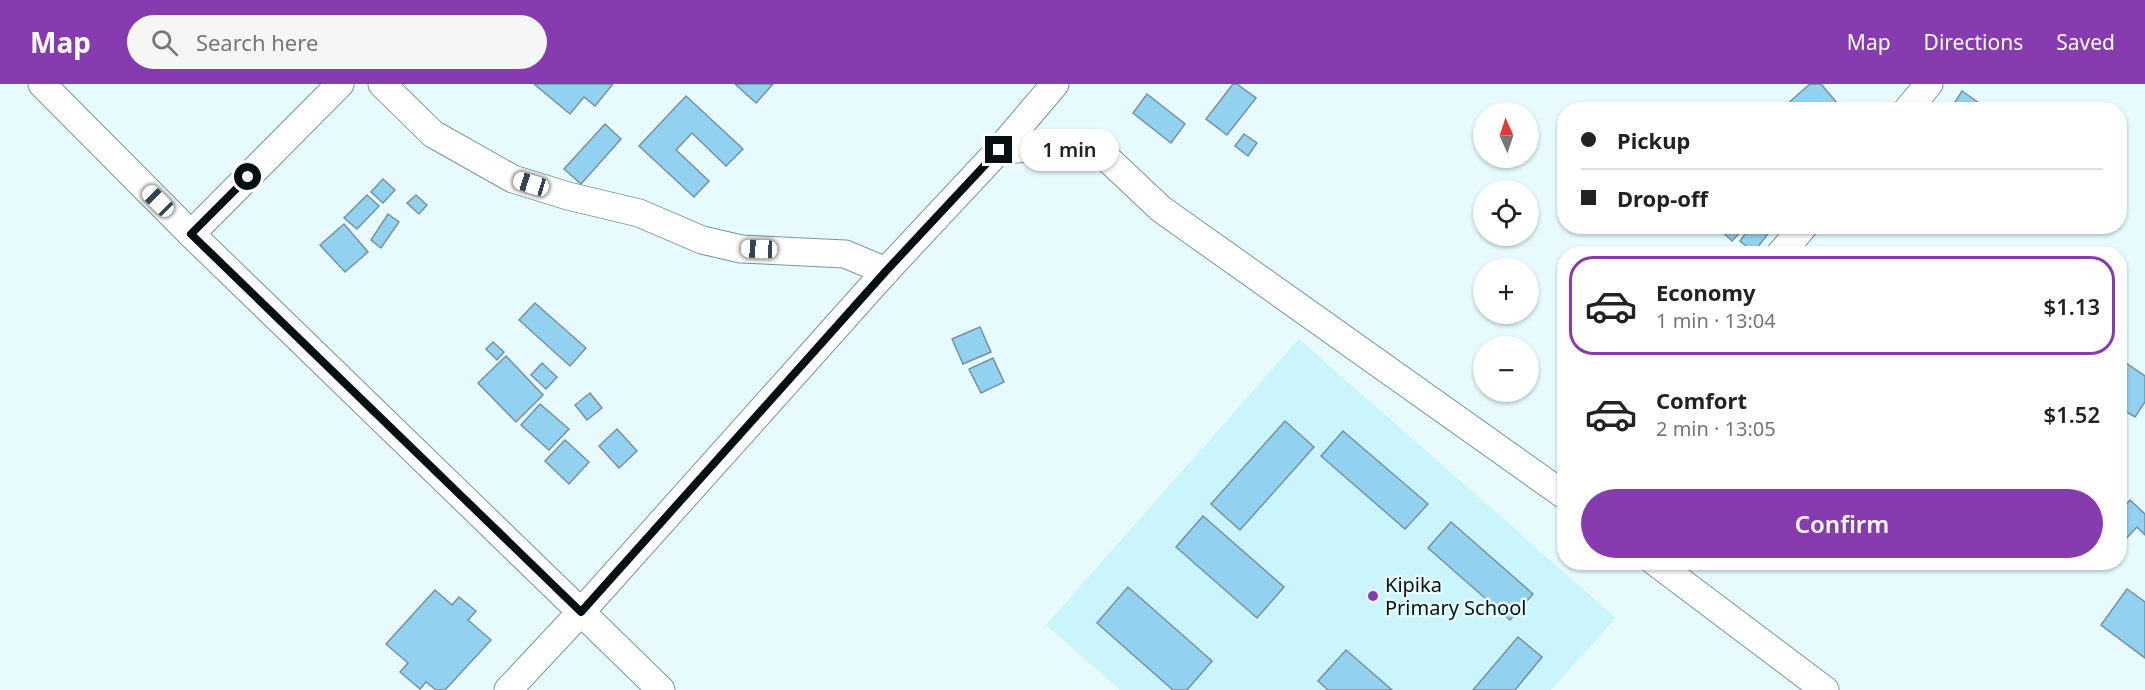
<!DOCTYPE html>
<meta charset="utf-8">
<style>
:root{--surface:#fff;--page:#f6f6f6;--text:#222;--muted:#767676;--line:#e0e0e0;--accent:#863cae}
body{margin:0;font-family:"Noto Sans",sans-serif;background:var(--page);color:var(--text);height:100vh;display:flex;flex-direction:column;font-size:22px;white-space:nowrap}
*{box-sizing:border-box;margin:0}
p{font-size:20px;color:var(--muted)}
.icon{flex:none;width:33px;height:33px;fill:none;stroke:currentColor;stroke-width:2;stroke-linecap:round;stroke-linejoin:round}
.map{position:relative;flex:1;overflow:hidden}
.panel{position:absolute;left:1557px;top:162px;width:570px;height:324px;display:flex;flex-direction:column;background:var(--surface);border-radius:24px;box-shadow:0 2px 4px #0004}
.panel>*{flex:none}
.guide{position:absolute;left:1557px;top:18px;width:570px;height:132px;border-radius:24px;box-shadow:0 2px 4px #0004;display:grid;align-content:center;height:132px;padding:0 24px;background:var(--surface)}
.needle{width:39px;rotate:357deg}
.buttons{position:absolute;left:1473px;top:18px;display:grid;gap:12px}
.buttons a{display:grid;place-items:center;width:66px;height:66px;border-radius:50%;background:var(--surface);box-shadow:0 2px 4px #0004;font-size:30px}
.end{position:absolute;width:27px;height:27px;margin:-14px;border:8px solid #051012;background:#fff;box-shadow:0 0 0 3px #fff}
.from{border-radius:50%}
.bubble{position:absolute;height:42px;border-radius:21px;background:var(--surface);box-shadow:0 2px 4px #0004;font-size:20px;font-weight:600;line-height:42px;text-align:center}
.car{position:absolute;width:18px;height:36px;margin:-18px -9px;border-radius:8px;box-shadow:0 0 4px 2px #0007;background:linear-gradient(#fff 24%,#345 0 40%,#fff 0 76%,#345 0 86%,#fff 0)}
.guide b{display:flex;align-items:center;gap:21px;height:57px;font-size:22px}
.guide b+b{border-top:2px solid var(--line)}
.guide i{width:15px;height:15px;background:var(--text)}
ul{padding:10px 0 0;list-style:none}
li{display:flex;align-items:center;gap:18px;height:99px;margin:0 12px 9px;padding:0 12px;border:3px solid transparent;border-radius:24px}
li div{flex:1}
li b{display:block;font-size:22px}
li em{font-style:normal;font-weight:600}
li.current{border-color:var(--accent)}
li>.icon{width:54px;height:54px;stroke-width:1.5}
.action{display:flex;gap:12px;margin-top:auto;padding:12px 24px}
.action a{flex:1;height:69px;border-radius:36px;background:var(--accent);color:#fff;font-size:24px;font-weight:600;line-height:69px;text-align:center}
header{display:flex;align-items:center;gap:36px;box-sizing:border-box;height:84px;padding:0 30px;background:var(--accent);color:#fff}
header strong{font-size:28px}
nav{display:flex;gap:33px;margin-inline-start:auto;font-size:21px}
.search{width:420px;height:54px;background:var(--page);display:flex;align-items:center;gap:15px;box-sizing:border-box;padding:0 21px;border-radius:33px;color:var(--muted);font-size:22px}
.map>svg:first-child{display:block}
.built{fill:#caf5fd}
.building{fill:#92d1ef;stroke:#77919f;stroke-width:1.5}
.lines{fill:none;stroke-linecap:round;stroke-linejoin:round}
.minor-casing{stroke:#77979c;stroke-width:29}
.minor{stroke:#fff;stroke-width:27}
.route{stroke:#051012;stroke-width:8}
.poi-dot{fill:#863cae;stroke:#e7fbfe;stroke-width:2}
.labels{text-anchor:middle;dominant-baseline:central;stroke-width:5;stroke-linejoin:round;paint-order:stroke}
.poi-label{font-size:20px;fill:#051012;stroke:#e7fbfe;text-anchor:start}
</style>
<header>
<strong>Map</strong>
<div class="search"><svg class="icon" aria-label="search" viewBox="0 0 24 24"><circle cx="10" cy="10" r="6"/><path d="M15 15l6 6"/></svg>Search here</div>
<nav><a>Map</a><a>Directions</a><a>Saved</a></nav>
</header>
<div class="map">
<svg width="2145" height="606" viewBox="0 0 2145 606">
<rect width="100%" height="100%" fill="#e7fbfe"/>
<!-- built -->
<path class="built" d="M1299,255L1616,534L1551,606H1120L1046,541Z"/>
<!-- building -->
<g class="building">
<path d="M534,0H613L595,22L584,13L570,30Z"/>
<path d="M735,0H773L756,19Z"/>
<path d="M1233,0H1237L1256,14L1227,51L1206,35Z"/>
<path d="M1810,0H1821L1843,26H1790L1786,21Z"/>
<path d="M1962,7L1989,26H1950Z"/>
<path d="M1147,10L1185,40L1171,59L1133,29Z"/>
<path d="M686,12L743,65L726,82L692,49L676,66L709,97L694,113L639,62Z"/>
<path d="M605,40L621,55L581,100L564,85Z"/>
<path d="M1244,50L1257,59L1248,72L1235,62Z"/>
<path d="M383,95L395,106L383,119L371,108Z"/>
<path d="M367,111L379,122L357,145L344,134Z"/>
<path d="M416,111L427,121L419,130L407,119Z"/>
<path d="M388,130L399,138L381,164L371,156Z"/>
<path d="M344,140L368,168L345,188L320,161Z"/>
<path d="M1716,142H1746L1732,157Z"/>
<path d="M1751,142H1774L1754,168L1740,157Z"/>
<path d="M535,219L586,264L570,282L519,236Z"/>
<path d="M980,243L991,268L963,280L952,255Z"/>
<path d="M493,258L504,268L497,276L486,265Z"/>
<path d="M506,272L543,311L516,338L478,299Z"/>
<path d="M993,274L1004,298L981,309L969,285Z"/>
<path d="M2120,275L2145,292V318L2135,333L2120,324Z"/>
<path d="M542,279L557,293L546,305L531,291Z"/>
<path d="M590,309L602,324L587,336L575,321Z"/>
<path d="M540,320L569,345L549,366L521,341Z"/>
<path d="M1285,337L1314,363L1240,446L1211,420Z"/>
<path d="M617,345L637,367L619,384L599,362Z"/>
<path d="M1343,347L1428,420L1405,445L1321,372Z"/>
<path d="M565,356L589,378L569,400L545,377Z"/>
<path d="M2130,416L2145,430V451L2137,443L2120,461V427Z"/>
<path d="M1203,432L1284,503L1257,534L1176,463Z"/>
<path d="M1451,438L1533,510L1510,536L1428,464Z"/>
<path d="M1128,503L1212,577L1187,606H1173L1097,539Z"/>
<path d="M2127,505L2145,518V574L2101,541Z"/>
<path d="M435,506L452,521L459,513L476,527L468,536L491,556L445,606H436L426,598L420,605L400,588L408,579L386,560Z"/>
<path d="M1518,553L1542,573L1515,606H1473Z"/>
<path d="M1346,566L1392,606H1328L1318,597Z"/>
</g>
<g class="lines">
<defs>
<g id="minor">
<path d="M42,0L191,150L581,528L508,606"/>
<path d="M382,0L433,50L513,95L568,112L639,129L702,156L741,165L845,170L886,187"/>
<path d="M1907,26L1929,0"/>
<path d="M999,66L1093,61L1161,125L1564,411"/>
<path d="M191,150L340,0"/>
<path d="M1780,170L1804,142"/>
<path d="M1655,478L1825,606"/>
<path d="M661,606L581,528L886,187L999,66L1055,0"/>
</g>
</defs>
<!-- minor casing -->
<use href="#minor" class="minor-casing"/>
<!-- minor -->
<use href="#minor" class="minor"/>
</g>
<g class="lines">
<!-- route -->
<path class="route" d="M248,93L191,150L581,528L886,187L999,66"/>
</g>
<!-- markers -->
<circle class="poi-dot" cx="1373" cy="512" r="6"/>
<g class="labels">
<!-- poi labels -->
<g class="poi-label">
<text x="1385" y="500">Kipika<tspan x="1385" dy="23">Primary School</tspan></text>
</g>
</g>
</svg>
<div class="buttons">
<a><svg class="needle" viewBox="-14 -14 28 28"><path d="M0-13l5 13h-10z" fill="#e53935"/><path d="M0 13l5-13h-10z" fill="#767676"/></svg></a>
<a><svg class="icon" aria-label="locate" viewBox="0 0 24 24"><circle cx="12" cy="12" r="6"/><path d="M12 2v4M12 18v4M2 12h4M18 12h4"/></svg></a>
<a>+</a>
<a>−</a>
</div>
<i class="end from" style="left:248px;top:93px"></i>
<i class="end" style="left:999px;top:66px"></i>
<div class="bubble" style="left:1020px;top:45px;width:99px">1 min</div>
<i class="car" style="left:531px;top:100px;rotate:287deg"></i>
<i class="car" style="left:158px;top:117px;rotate:315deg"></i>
<i class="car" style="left:759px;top:165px;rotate:272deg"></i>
<div class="guide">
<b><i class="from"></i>Pickup</b>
<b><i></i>Drop-off</b>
</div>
<section class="panel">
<ul>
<li class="current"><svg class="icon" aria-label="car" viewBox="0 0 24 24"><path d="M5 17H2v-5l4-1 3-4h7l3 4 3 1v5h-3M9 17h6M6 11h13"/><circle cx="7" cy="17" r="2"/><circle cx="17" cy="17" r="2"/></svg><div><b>Economy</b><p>1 min · 13:04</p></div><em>$1.13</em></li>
<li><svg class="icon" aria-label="car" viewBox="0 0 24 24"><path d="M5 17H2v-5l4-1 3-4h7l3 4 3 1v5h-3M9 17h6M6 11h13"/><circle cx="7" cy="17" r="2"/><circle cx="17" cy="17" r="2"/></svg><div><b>Comfort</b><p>2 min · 13:05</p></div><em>$1.52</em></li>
</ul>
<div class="action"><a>Confirm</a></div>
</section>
</div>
